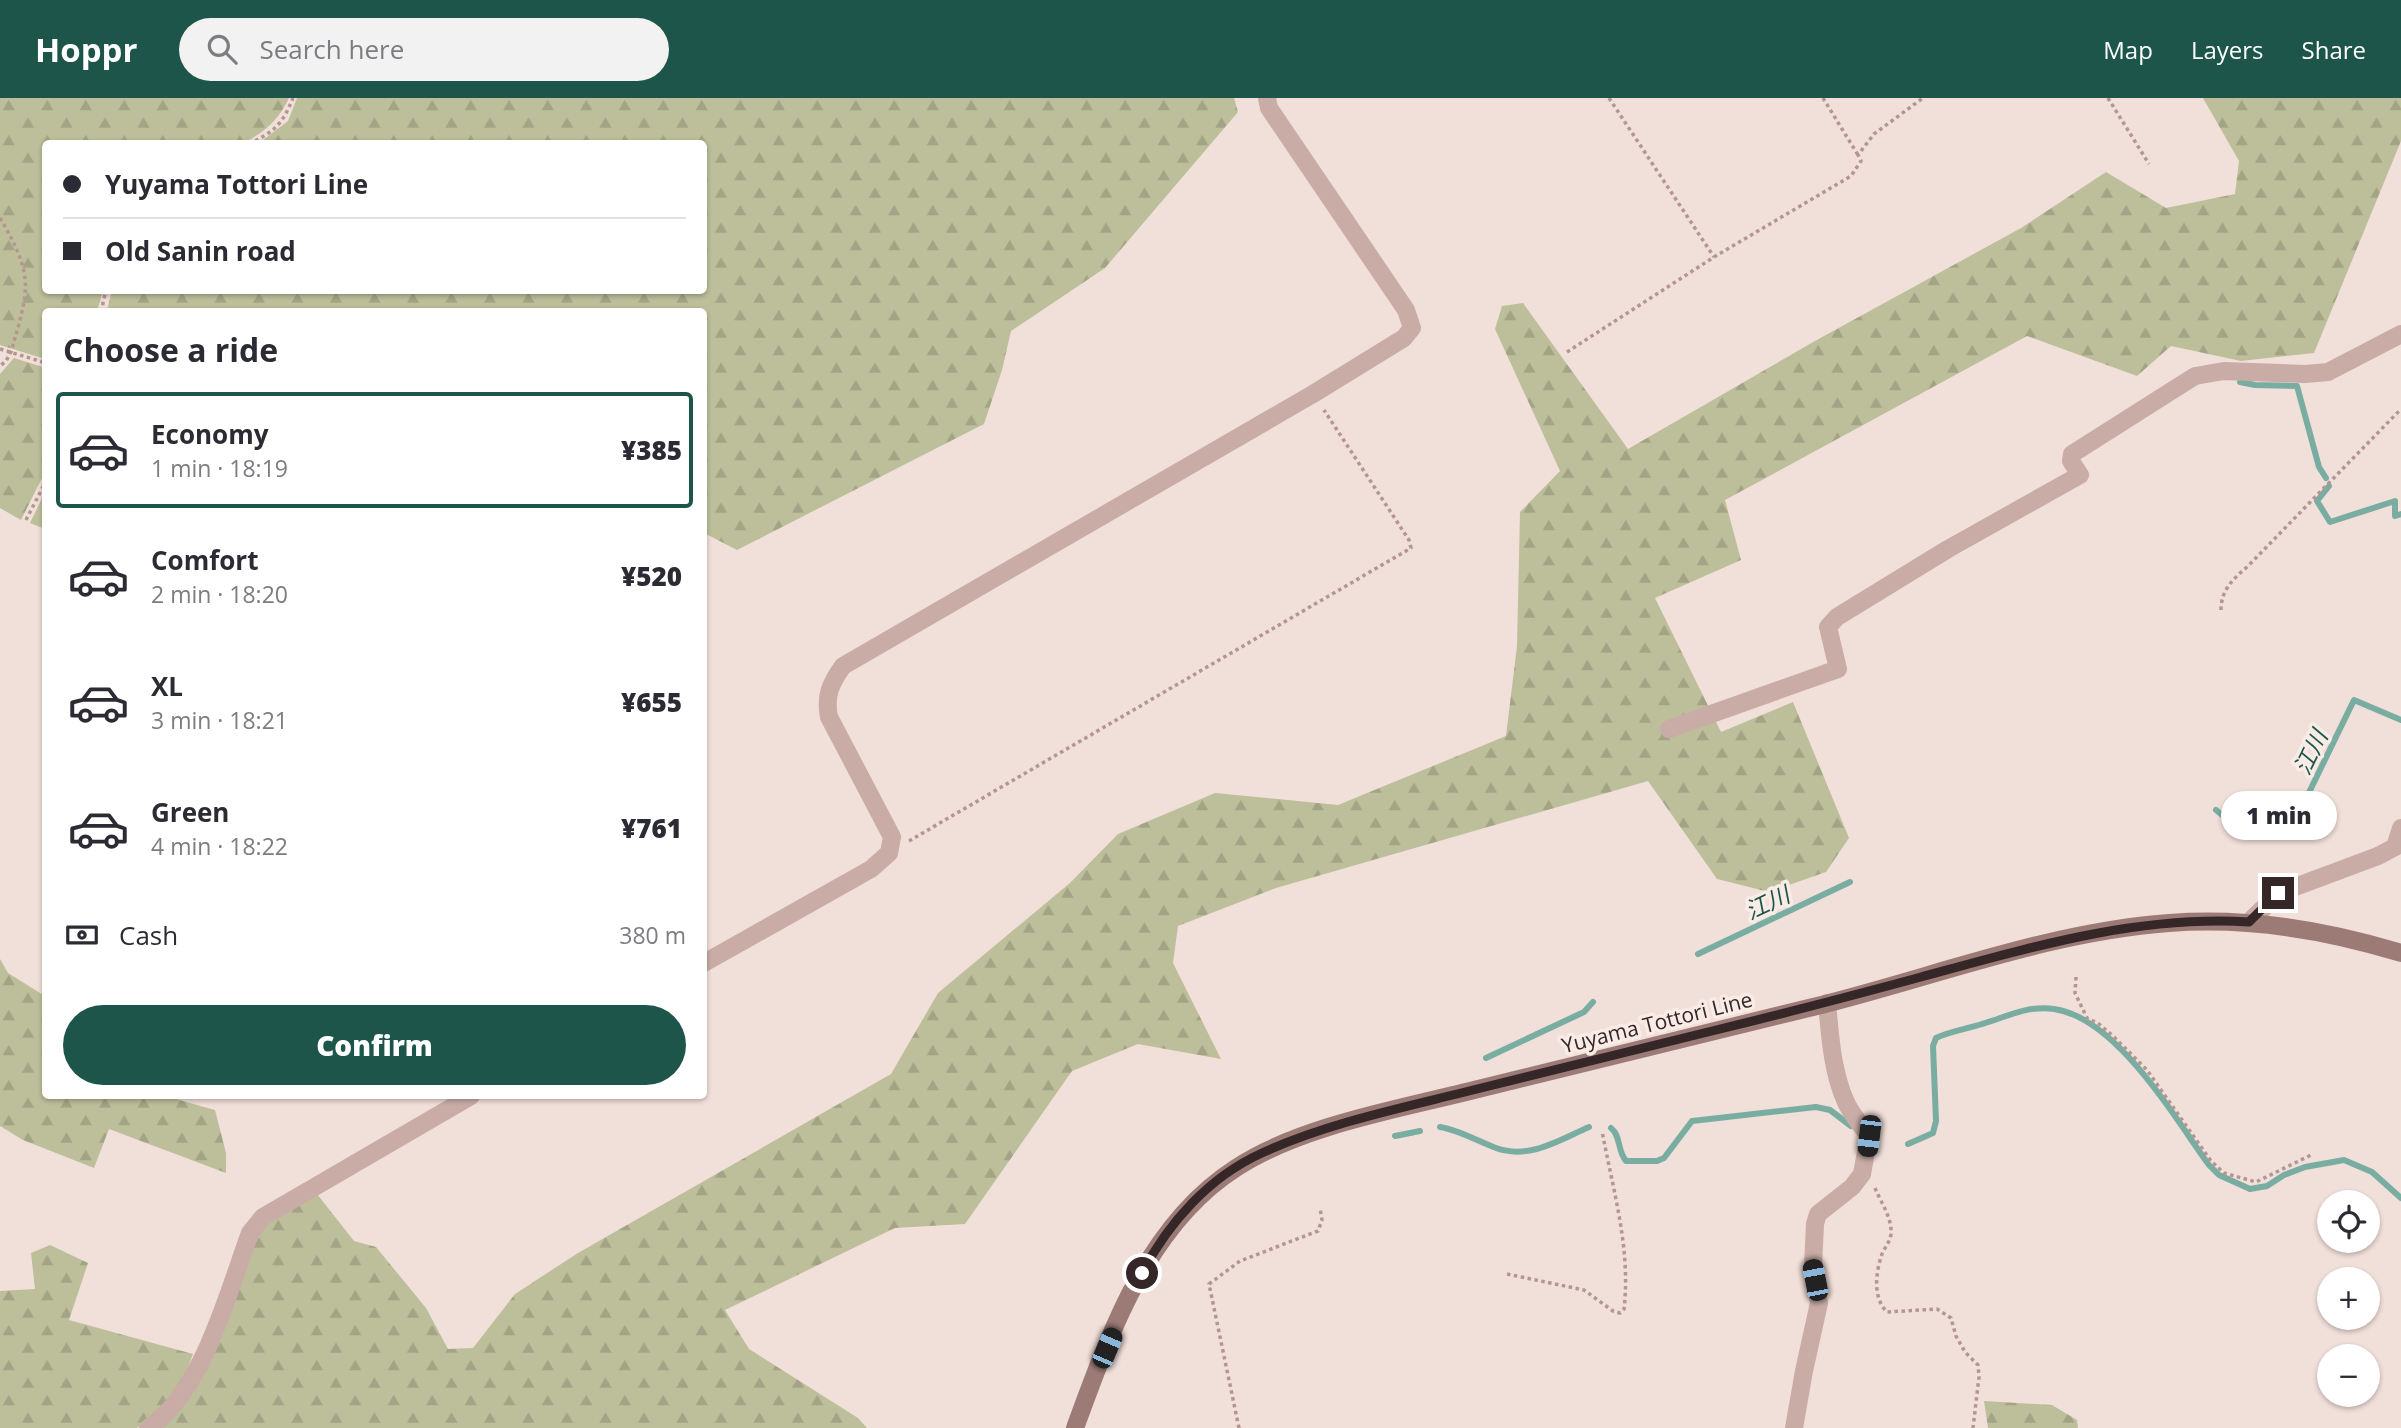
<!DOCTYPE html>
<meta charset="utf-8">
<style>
:root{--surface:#fff;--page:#f2f2f3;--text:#2b2b33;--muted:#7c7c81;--line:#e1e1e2;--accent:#1d554a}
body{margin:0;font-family:"Open Sans","Noto Sans JP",sans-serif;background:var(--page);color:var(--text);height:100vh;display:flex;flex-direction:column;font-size:26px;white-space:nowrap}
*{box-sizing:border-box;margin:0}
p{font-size:23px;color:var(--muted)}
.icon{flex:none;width:38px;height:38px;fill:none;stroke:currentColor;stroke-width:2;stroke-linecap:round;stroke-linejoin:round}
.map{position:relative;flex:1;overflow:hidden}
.panel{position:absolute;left:42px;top:210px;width:665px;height:791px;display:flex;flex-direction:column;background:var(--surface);border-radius:7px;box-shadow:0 2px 5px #0004}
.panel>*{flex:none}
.top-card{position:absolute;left:42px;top:42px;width:665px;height:154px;border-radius:7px;box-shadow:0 2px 5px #0004;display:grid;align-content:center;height:154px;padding:0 21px;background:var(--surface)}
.fabs{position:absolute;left:2317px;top:1092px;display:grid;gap:14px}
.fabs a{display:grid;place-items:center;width:63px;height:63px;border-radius:50%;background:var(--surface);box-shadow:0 2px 5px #0004;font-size:35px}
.end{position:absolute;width:32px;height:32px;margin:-16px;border:9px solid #352727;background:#fff;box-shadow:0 0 0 4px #fff}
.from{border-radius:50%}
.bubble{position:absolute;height:49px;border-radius:24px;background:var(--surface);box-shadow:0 2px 5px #0004;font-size:23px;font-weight:800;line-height:49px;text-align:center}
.car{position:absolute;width:21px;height:42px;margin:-21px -10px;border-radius:9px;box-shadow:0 0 5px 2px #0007;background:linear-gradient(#222 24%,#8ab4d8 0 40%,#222 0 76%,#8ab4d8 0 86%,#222 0)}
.top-card b{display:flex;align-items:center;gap:24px;height:66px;font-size:26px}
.top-card b+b{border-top:2px solid var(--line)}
.top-card i{width:18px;height:18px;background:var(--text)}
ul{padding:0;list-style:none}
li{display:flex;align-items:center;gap:21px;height:116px;margin:0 14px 10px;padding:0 7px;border:4px solid transparent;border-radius:7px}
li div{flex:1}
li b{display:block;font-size:26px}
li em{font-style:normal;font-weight:800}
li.on{border-color:var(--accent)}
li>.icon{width:63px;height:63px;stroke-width:1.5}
h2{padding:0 21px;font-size:32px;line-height:84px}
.pay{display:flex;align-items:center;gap:18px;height:77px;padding:0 21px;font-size:26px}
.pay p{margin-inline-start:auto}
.action{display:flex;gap:14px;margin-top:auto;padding:14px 21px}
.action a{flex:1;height:80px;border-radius:42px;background:var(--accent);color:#fff;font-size:28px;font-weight:800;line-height:80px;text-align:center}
header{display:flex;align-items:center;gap:42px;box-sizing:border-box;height:98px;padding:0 35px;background:var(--accent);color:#fff}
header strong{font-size:33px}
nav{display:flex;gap:38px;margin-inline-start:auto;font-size:24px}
.search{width:490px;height:63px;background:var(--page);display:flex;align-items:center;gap:18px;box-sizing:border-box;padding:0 24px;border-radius:38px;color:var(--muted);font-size:26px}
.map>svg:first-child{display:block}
.forest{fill:url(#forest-firs)}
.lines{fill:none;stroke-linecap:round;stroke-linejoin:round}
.stream{stroke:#79ada2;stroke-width:6}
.path{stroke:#b49690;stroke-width:3.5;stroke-dasharray:3.5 3.5;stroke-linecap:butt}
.minor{stroke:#c9aca6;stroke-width:18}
.secondary{stroke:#9c7b77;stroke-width:18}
.route{stroke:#352727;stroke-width:9}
.labels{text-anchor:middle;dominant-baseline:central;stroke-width:7;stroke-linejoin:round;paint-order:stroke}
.street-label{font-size:21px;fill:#352727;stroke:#f9ebe5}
.water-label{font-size:23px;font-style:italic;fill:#1d554a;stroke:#f9ebe5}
</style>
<header>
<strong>Hoppr</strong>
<div class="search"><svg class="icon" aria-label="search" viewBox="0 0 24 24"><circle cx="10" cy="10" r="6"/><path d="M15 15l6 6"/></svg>Search here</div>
<nav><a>Map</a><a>Layers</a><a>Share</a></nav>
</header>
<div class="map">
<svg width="2401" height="1330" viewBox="0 0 2401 1330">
<defs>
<pattern id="forest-firs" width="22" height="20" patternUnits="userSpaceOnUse" patternTransform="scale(1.75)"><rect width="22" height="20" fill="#bdbf9a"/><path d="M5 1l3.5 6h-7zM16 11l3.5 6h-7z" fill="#a3a485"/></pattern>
</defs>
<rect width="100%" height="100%" fill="#f1dfd9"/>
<!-- forest -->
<g class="forest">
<path d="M0,0H289C279,21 264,36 242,45L46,46V192L103,193L97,213L46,214L45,261L0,247Z"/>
<path d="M297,0H1234L1238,14L1105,170L1011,233L1002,272L984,326L737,452L704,435V214L107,213L112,192H704V46L259,45L288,23Z"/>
<path d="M2203,0H2401V43L2314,255L2241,263L2171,248L2137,278L2027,238L1725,402L1741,462L1655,500L1721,634L1793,604L1849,740L1826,774L1769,794L1717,781L1648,683L1276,790L1178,828L1173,865L1221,961L1138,946L1072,973L965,1126L895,1130L725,1212L749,1251L858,1320L867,1330H160L252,1142L269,1124L317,1096L354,1143L376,1149L426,1210L448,1251L473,1250L515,1196L578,1155L891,976L938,895L1070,785L1118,736L1215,695L1338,707L1506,638L1517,548L1520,414L1560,373L1495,231L1502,208L1523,205L1628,351L1815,243L2021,130L2106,74L2166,110L2235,96L2239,63Z"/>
<path d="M14,260L46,270L45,374L21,422L0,410V276Z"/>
<path d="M45,394V431L30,425Z"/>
<path d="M0,861L8,875L45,898L46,998H165L215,1012L226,1055V1075L109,1031L94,1070L23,1042L0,1028Z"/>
<path d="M50,1147L88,1165L69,1222L193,1256L180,1291L157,1315L137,1330H0V1193L35,1191L31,1155Z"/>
<path d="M1984,1303L2052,1307L2077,1322L2078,1330H1988Z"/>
</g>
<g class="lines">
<!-- stream -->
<g class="stream">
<path d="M2240,284L2255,287L2297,288L2319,369L2326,380"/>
<path d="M2329,388L2317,403L2330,424L2395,403V418L2401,416"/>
<path d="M2216,712L2232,725L2242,729L2253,708L2265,707L2300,713L2354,602L2401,622"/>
<path d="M1698,856L1850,784"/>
<path d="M1486,960L1584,914L1593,904"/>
<path d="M1440,1029C1459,1032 1477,1043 1496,1050C1529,1062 1559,1042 1589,1029"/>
<path d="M1611,1030C1621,1038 1617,1052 1626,1063H1657L1664,1060L1692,1023L1816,1009L1830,1012L1851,1028"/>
<path d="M1395,1038L1420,1033"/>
<path d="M1908,1046L1933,1035L1936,1023L1933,948L1936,940C1950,933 1967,931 1982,926C2006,919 2028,907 2054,911C2117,920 2174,1019 2209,1067L2219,1077L2250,1091L2267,1088L2284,1077L2305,1069L2344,1062L2372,1074L2401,1100"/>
</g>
<!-- path -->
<g class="path">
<path d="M1609,0L1714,159"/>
<path d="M1823,0L1858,57"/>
<path d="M2108,0L2149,66"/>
<path d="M249,46C275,33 282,27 293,0"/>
<path d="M0,120C35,179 29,191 11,254L6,263L0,268"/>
<path d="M101,214L106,192"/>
<path d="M0,251L46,265"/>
<path d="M1567,254L1714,159L1851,78L1861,63L1858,57L1874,36L1923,0"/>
<path d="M26,422L46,383"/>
<path d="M2221,512C2221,492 2233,481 2247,469L2401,311"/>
<path d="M909,743L1411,450L1409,442L1324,312"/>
<path d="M2076,879L2075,895L2087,920L2099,926L2114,939L2147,972L2211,1063L2224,1075L2256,1084L2311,1057"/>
<path d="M1875,1090C1881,1105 1892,1119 1891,1136C1890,1144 1885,1149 1882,1156C1876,1174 1872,1199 1887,1214L1937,1211L1951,1220L1956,1238L1965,1254L1978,1267L1979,1279L1973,1330"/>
<path d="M1507,1176L1584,1192L1613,1213L1620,1215L1624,1211C1631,1151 1613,1092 1602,1033"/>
<path d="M1239,1330L1209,1186L1240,1163L1318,1133L1322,1122L1320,1110"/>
</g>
<!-- minor -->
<g class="minor">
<path d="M1669,631L1838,571L1828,529L1837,519L1948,451L2080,377L2071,363L2072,356L2195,278L2224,273L2305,276L2328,274L2401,236"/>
<path d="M2249,824L2279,795L2378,758L2395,749L2401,730"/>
<path d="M704,865L871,771L889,755L892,739L829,619C825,598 830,586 843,568L1313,296L1404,240L1412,230L1406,212L1269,10L1267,0"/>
<path d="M148,1330C202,1296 228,1194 250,1135L263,1119L471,998"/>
<path d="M1794,1330L1804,1273L1819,1205L1813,1168L1815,1126L1818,1116L1852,1089L1862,1076L1869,1038C1861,1027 1850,1015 1845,1002C1832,972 1830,937 1827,905"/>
</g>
<!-- secondary -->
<path class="secondary" d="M1075,1330C1110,1235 1147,1127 1236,1070C1298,1029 1394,1012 1466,994C1582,965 1698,937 1813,909C1931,880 2047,834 2169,825C2247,819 2326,832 2401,855"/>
</g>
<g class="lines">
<!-- route -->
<path class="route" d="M1142,1175C1169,1124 1209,1079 1262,1055C1323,1027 1392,1012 1457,996C1542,975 1627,954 1712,933C1782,916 1851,898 1921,879C2028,850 2137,817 2249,824L2278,795"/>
</g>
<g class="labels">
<!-- street labels -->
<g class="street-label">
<text transform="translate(1657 924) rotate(-14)">Yuyama Tottori Line</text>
</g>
<!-- water labels -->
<g class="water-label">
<text transform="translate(2310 654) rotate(-64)">江川</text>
<text transform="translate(1767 804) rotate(-25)">江川</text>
</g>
</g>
</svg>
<div class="fabs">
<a><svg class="icon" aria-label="locate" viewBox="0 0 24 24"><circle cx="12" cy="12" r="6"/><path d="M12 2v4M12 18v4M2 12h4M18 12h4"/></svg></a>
<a>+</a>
<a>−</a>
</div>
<i class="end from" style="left:1142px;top:1175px"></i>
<i class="end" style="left:2278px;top:795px"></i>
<div class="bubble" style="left:2221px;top:693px;width:116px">1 min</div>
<i class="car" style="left:1869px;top:1038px;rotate:187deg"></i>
<i class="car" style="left:1815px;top:1182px;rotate:349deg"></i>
<i class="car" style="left:1107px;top:1250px;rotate:23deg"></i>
<div class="top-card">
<b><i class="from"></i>Yuyama Tottori Line</b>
<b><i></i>Old Sanin road</b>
</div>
<section class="panel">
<h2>Choose a ride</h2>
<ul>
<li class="on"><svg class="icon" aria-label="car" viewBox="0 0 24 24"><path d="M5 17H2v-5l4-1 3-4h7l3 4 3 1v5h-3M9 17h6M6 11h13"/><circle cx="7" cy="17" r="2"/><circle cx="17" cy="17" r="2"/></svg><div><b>Economy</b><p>1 min · 18:19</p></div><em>¥385</em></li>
<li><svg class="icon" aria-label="car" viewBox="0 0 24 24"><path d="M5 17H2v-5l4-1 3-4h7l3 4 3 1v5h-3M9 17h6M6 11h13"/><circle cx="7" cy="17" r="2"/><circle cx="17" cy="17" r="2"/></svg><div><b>Comfort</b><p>2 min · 18:20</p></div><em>¥520</em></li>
<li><svg class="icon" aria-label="car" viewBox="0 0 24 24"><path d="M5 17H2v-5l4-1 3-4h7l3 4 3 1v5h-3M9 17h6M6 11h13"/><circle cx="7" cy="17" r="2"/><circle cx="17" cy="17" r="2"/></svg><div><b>XL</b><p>3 min · 18:21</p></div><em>¥655</em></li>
<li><svg class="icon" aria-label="car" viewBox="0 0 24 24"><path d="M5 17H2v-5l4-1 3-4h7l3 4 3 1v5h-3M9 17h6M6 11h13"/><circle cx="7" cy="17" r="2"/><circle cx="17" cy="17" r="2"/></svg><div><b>Green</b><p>4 min · 18:22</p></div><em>¥761</em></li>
</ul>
<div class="pay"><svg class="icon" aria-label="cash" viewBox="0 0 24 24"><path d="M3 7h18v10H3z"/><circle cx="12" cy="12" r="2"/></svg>Cash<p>380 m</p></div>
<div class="action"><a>Confirm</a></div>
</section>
</div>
